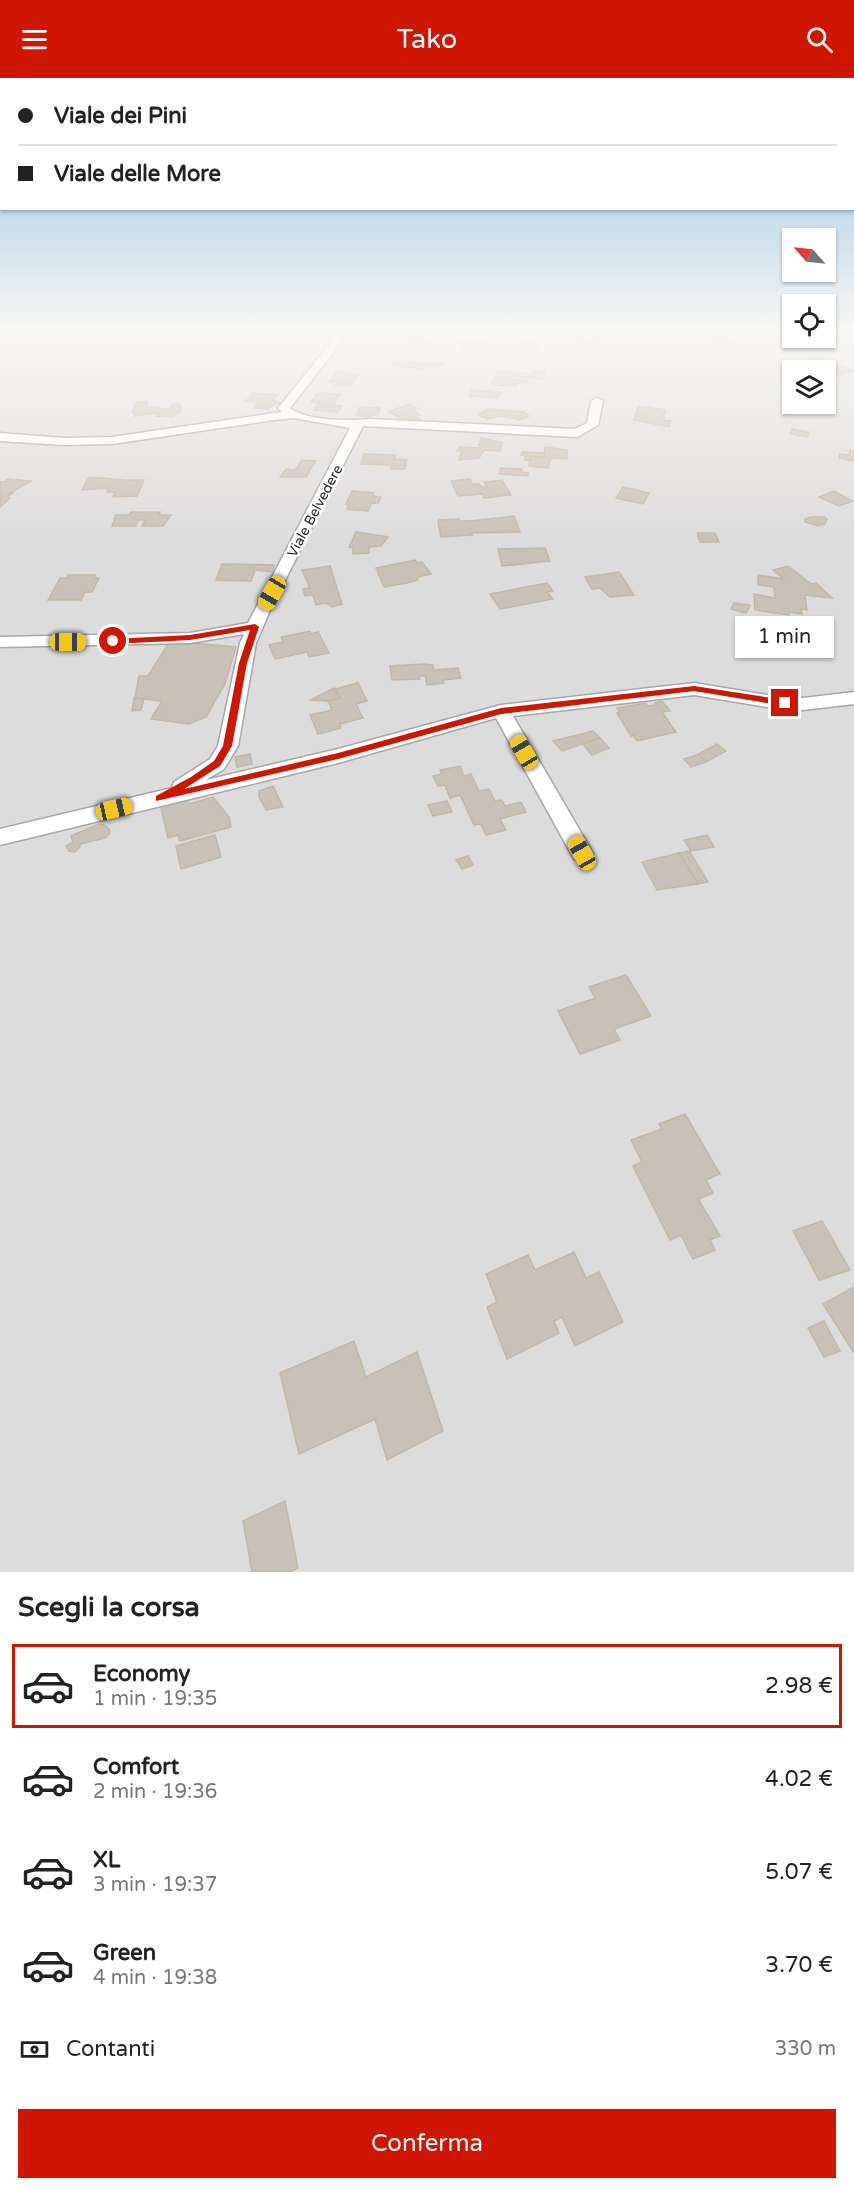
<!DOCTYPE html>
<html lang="it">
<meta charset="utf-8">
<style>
:root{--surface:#fff;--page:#f6f6f6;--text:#222;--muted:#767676;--line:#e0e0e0;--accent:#ce1600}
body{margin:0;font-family:"Varela Round",sans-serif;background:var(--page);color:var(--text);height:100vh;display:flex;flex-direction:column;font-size:22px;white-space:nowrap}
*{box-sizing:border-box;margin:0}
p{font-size:20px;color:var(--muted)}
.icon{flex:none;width:33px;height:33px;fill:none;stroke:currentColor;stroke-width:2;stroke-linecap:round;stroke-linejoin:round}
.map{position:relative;height:1494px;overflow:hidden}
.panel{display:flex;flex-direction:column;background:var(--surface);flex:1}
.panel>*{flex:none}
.banner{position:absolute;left:0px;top:0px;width:855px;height:132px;box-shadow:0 2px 4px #0004;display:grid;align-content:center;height:132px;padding:0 18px;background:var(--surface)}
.needle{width:39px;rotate:297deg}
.buttons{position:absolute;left:782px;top:150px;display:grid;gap:12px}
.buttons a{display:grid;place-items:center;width:54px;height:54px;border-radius:0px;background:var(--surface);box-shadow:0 2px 4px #0004;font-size:30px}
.end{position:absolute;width:27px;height:27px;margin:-14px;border:8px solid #ce1600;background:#fff;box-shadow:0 0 0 3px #fff}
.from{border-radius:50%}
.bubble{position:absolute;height:42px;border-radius:0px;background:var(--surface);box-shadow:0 2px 4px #0004;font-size:20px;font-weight:600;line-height:42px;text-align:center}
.car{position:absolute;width:18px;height:36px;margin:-18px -9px;border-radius:8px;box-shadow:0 0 4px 2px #0007;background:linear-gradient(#f5c518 24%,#345 0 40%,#f5c518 0 76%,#345 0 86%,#f5c518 0)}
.banner b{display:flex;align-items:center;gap:21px;height:57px;font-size:22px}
.banner b+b{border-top:2px solid var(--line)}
.banner i{width:15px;height:15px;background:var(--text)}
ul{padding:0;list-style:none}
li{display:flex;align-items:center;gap:18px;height:84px;margin:0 12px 9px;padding:0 6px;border:3px solid transparent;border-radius:0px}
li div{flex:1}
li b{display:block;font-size:22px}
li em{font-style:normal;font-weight:600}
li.selected{border-color:var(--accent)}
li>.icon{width:54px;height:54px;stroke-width:1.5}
h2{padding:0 18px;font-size:27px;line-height:72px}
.pay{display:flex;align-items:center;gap:15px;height:66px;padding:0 18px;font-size:22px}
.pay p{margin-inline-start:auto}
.button{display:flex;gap:12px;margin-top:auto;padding:12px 18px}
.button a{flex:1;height:69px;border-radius:0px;background:var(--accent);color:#fff;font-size:24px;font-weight:600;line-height:69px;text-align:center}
header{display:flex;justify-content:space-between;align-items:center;height:78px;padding:0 18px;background:var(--accent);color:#fff;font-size:27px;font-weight:600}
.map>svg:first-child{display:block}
.residential{fill:#dddcdc;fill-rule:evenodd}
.building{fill:#c9c1b7;stroke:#c4b6a6;stroke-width:1.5}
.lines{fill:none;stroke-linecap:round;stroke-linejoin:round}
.minor-casing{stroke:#a6a6a6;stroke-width:3}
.minor{fill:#fff;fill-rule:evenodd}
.route{fill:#ce1600}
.labels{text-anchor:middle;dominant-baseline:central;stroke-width:5;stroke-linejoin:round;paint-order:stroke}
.far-street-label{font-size:14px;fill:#1f1f1f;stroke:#fff}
</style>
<header><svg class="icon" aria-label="menu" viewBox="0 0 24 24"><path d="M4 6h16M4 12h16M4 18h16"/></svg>Tako<svg class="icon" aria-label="search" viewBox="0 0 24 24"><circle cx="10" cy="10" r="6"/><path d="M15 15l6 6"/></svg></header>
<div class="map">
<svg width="854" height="1494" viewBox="0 0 854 1494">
<rect width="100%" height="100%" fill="#f1eee5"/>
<!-- residential -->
<path class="residential" d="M0,254H792V260H825V254H854V1494H0ZM792,292H825V326H792Z"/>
<!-- building -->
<g class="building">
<path d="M409,254L429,255L424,260L433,261L430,264L432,265L429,268L410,266L412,263L405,261Z"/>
<path d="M581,254H598L603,256L591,259L594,261L590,262L595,264L585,267L574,263V261L580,259L573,256Z"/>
<path d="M686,254H702L706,256L701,260L682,257Z"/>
<path d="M714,258L734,260L737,266L729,265L730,270L715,269Z"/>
<path d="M463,260L473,261L472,263L490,262L487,267H490L487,272L461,270L464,265H459Z"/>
<path d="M519,263L540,265L538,270L517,268Z"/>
<path d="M818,279L854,293L841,297L806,282Z"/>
<path d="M395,283L421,285H444L442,288L426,287L424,291L391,288Z"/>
<path d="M337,293L350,294L349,296H358L350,308L335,307L337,304H329Z"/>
<path d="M498,293L533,296L534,293L545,294L542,301L513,298L512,302H527L526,305L518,304L516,308L491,307Z"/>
<path d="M472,312L501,314L498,320L469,318Z"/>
<path d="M253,315L277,317L273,322L281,325L271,328L268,331L254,330L259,324L246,323Z"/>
<path d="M325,315L340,316L333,327L342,328L338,334L314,332L319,325L311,324L317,316Z"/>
<path d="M137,324H147V329H159L158,331H169L172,326H180L179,328H182L179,335L175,336L174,339L156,338L157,335L134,338L135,334H132Z"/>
<path d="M409,326L416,330L412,331L420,337L417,338L420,341L410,346L396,345L401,340L388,334Z"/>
<path d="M638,328L666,332L663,342L671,343L669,349L634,342Z"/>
<path d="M360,329L380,330L378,336L368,339L356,337Z"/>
<path d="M489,331L524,334L529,338L520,342L500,338L487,341L478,336Z"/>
<path d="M792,351L809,354L807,359L790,356Z"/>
<path d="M481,360L502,364L500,373L484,372L479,380L459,382L462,373H457L459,369L478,370Z"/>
<path d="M545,369L567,372V381L551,380L548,390L529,388L530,382H525V378L544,379Z"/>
<path d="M850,372L854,373V383L839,380L840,376L849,377Z"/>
<path d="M522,374L545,375L544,379L521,377Z"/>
<path d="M364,376L395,377L394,381L407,382L405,391H391V387L361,386Z"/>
<path d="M302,382L316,383L306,399H280L286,391L295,392Z"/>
<path d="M501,390L522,391V394L528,395V398L499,396Z"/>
<path d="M89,399L126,402H144L137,418L113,419L115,414H107L109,410L82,412Z"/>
<path d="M8,401L31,403L10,415H13L7,419L10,420L0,429V403L4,404Z"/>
<path d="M470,401L472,406H479L481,409H487L484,404L502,402L511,417L484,420L482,416L458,418L451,403Z"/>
<path d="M623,409L649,415L643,426L616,420Z"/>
<path d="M352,413L374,415L373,418L381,419L378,425H372L368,433L347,431L349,426H346Z"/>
<path d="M834,413L853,423L839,428L819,419Z"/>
<path d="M131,434H160L159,437H171L163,448H142L145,442H138L136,448H112L116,437H129Z"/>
<path d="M514,438L520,454L471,455L472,457L441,459L438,444L439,442L459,441L460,443H470Z"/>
<path d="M811,439H824L827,441L825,446L818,448L805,444V441Z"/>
<path d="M356,454L383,458L388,459L381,468L369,469V475L353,476V470L349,469Z"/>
<path d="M697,455H715L719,464H700Z"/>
<path d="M545,470L550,483L502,488L498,471Z"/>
<path d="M415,482L417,485L422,484L431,496L417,499L418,502L407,505L384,509L376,490Z"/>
<path d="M222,486H230L274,487L272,494L255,492L251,503L216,502Z"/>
<path d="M330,488L342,526L332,529L326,525L316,527L313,517L305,518L303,511L310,510L302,492Z"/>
<path d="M788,488L811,506L816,505L832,520L805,517L807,532L801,531L802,536L789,534V537L755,532L754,516L775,520L774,509L758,507V497L784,501L773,492Z"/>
<path d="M619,494L634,517L610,519L600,510L592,511L585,499Z"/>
<path d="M68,497H95L94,500H99L92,514H85L81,522H48L60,500H67Z"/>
<path d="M547,505L553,513L547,514L553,521L500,531L490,516Z"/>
<path d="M734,525L750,527L746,535L731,531Z"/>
<path d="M310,553L311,556L318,554L329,575L309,579L307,574L275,581L269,567L283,564L281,559Z"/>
<path d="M170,563L236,569L225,606L206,639L189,646L151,641L162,623L135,620L139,598H148Z"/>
<path d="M423,586L433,587L434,592L458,590L461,600L443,602L444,605L427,607L425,598H419L420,601L392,602L390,588Z"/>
<path d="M358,605L367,623L356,626L363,640L340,646L341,650L318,656L310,637L332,632L328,623L340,620L335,611Z"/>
<path d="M334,610L340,620L328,623L311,622Z"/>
<path d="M134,620L144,621L141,632L132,633Z"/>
<path d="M662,623L670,633L662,634L676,654L637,663L633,657L631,658L617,635L620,634L617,630L646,625L647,628L656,627L655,625Z"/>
<path d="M593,653L600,660L562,673L553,663Z"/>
<path d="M600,660L609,670L592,677L583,666Z"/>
<path d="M717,666L726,673L706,684L699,676Z"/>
<path d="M250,676L252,686L237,689L235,679Z"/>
<path d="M699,676L706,684L691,689L684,681Z"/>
<path d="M460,688L464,698L471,696L479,713L489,711L495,723L502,722L505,728L521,724L526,734L500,741L506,752L486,757L481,746L474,747L460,717L450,720L445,707L438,708L433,698L442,696L440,692Z"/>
<path d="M273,708L283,729L266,732L259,719V713Z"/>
<path d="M187,719L189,726L213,719L229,739L231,749L180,763L178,757L168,760L160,726Z"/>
<path d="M447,723L452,734L433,738L428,727Z"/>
<path d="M99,746L104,747L109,751L110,755L105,760L80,766V769L75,774L69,773L66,768L73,764L71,758Z"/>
<path d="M215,757L221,779L181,791L176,768Z"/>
<path d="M707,757L714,769L691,773L684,762Z"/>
<path d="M689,773L708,804L698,806L679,775Z"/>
<path d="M679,775L698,806L657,812L642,784Z"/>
<path d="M468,778L473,787L462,791L456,782Z"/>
<path d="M626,897L651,938L614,951L620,962L580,976L558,933L595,920L589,909Z"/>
<path d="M685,1036L720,1096L706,1102L713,1115L698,1121L720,1158L710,1162L715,1172L693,1181L681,1157L670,1162L633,1088L642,1084L631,1062L662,1051L659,1046Z"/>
<path d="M822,1143L850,1192L819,1202L793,1153Z"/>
<path d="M574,1174L586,1200L599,1194L623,1244L575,1268L562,1239L554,1243L559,1255L507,1281L487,1229L497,1224L486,1196L528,1177L535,1192Z"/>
<path d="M854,1209V1275L823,1226Z"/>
<path d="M824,1243L840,1273L824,1279L808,1250Z"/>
<path d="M354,1263L366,1299L417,1274L443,1353L387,1382L375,1341L299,1376L280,1295Z"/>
<path d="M285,1423L298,1490L289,1494H252L243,1443Z"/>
</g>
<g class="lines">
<defs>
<path id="minor" d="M339,254H349L290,330C307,343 348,343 369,341L575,351L587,345L591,323L597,320L603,323L598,347L577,359L363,348L271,530L256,565L238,668L224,691L206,702L338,671L501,627L694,605L767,617L803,620L854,614V626L803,632L767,629L694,617L513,638L593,775L590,781L582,783L574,781L496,640L338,685L0,767V751L172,710L174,704L210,681L218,668L240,565L244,556L190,565L0,569V559L190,555L248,545L350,350L294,340L274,342L112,366L64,367L0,363V355L64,360L112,359L282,334L278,330L280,328Z"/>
</defs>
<!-- minor casing -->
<use href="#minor" class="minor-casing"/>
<!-- minor -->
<use href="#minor" class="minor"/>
</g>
<!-- sky -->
<linearGradient id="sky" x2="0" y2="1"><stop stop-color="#8bbee6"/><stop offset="0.55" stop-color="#f9f7f3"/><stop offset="1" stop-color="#f9f7f3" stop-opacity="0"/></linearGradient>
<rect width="854" height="463" fill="url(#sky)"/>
<!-- route -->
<path class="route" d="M255,546L259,549L247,585L232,668L220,688L184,711L338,675L501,630L694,608L785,622L789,625L785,628L694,613L501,636L338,681L156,723V718L191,699L214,683L223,668L239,585L250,552L190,562L113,566L109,563L113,561L190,557Z"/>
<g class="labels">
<!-- far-street labels -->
<g class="far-street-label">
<text transform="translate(315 433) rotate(-62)">Viale Belvedere</text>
</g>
</g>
</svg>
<div class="buttons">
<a><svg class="needle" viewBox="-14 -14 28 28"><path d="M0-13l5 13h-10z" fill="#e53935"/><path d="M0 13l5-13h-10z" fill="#767676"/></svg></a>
<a><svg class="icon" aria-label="locate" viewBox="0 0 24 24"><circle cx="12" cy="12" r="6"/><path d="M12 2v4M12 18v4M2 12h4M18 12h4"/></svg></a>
<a><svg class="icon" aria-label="layers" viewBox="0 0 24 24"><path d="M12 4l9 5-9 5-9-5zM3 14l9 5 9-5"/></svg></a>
</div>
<i class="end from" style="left:113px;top:563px"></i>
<i class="end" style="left:785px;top:625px"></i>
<div class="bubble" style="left:735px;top:538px;width:99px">1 min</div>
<i class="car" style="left:272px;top:515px;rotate:210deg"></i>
<i class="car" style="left:68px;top:564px;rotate:90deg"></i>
<i class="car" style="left:524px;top:674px;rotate:330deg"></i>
<i class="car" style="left:114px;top:731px;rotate:77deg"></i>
<i class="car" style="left:582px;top:775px;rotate:331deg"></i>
<div class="banner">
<b><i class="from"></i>Viale dei Pini</b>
<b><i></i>Viale delle More</b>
</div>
</div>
<section class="panel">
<h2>Scegli la corsa</h2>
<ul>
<li class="selected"><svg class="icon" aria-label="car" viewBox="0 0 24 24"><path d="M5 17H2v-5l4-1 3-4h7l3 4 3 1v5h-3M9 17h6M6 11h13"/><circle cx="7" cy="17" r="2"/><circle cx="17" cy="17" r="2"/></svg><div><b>Economy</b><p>1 min · 19:35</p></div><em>2.98 €</em></li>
<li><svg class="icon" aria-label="car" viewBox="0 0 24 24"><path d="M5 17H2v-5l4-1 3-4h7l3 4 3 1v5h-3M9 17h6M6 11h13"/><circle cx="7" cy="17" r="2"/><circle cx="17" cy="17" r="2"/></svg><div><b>Comfort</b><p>2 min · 19:36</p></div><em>4.02 €</em></li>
<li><svg class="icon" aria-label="car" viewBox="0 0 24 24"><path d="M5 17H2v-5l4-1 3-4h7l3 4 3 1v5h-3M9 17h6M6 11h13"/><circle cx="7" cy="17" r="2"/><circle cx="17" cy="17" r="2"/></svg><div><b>XL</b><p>3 min · 19:37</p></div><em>5.07 €</em></li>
<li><svg class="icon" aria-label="car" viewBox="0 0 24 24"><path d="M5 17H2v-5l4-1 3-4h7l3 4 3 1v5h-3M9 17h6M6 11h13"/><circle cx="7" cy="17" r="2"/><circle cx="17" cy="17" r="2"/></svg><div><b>Green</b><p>4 min · 19:38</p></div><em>3.70 €</em></li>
</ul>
<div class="pay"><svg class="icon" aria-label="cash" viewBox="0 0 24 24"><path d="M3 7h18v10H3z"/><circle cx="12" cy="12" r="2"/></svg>Contanti<p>330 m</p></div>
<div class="button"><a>Conferma</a></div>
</section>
